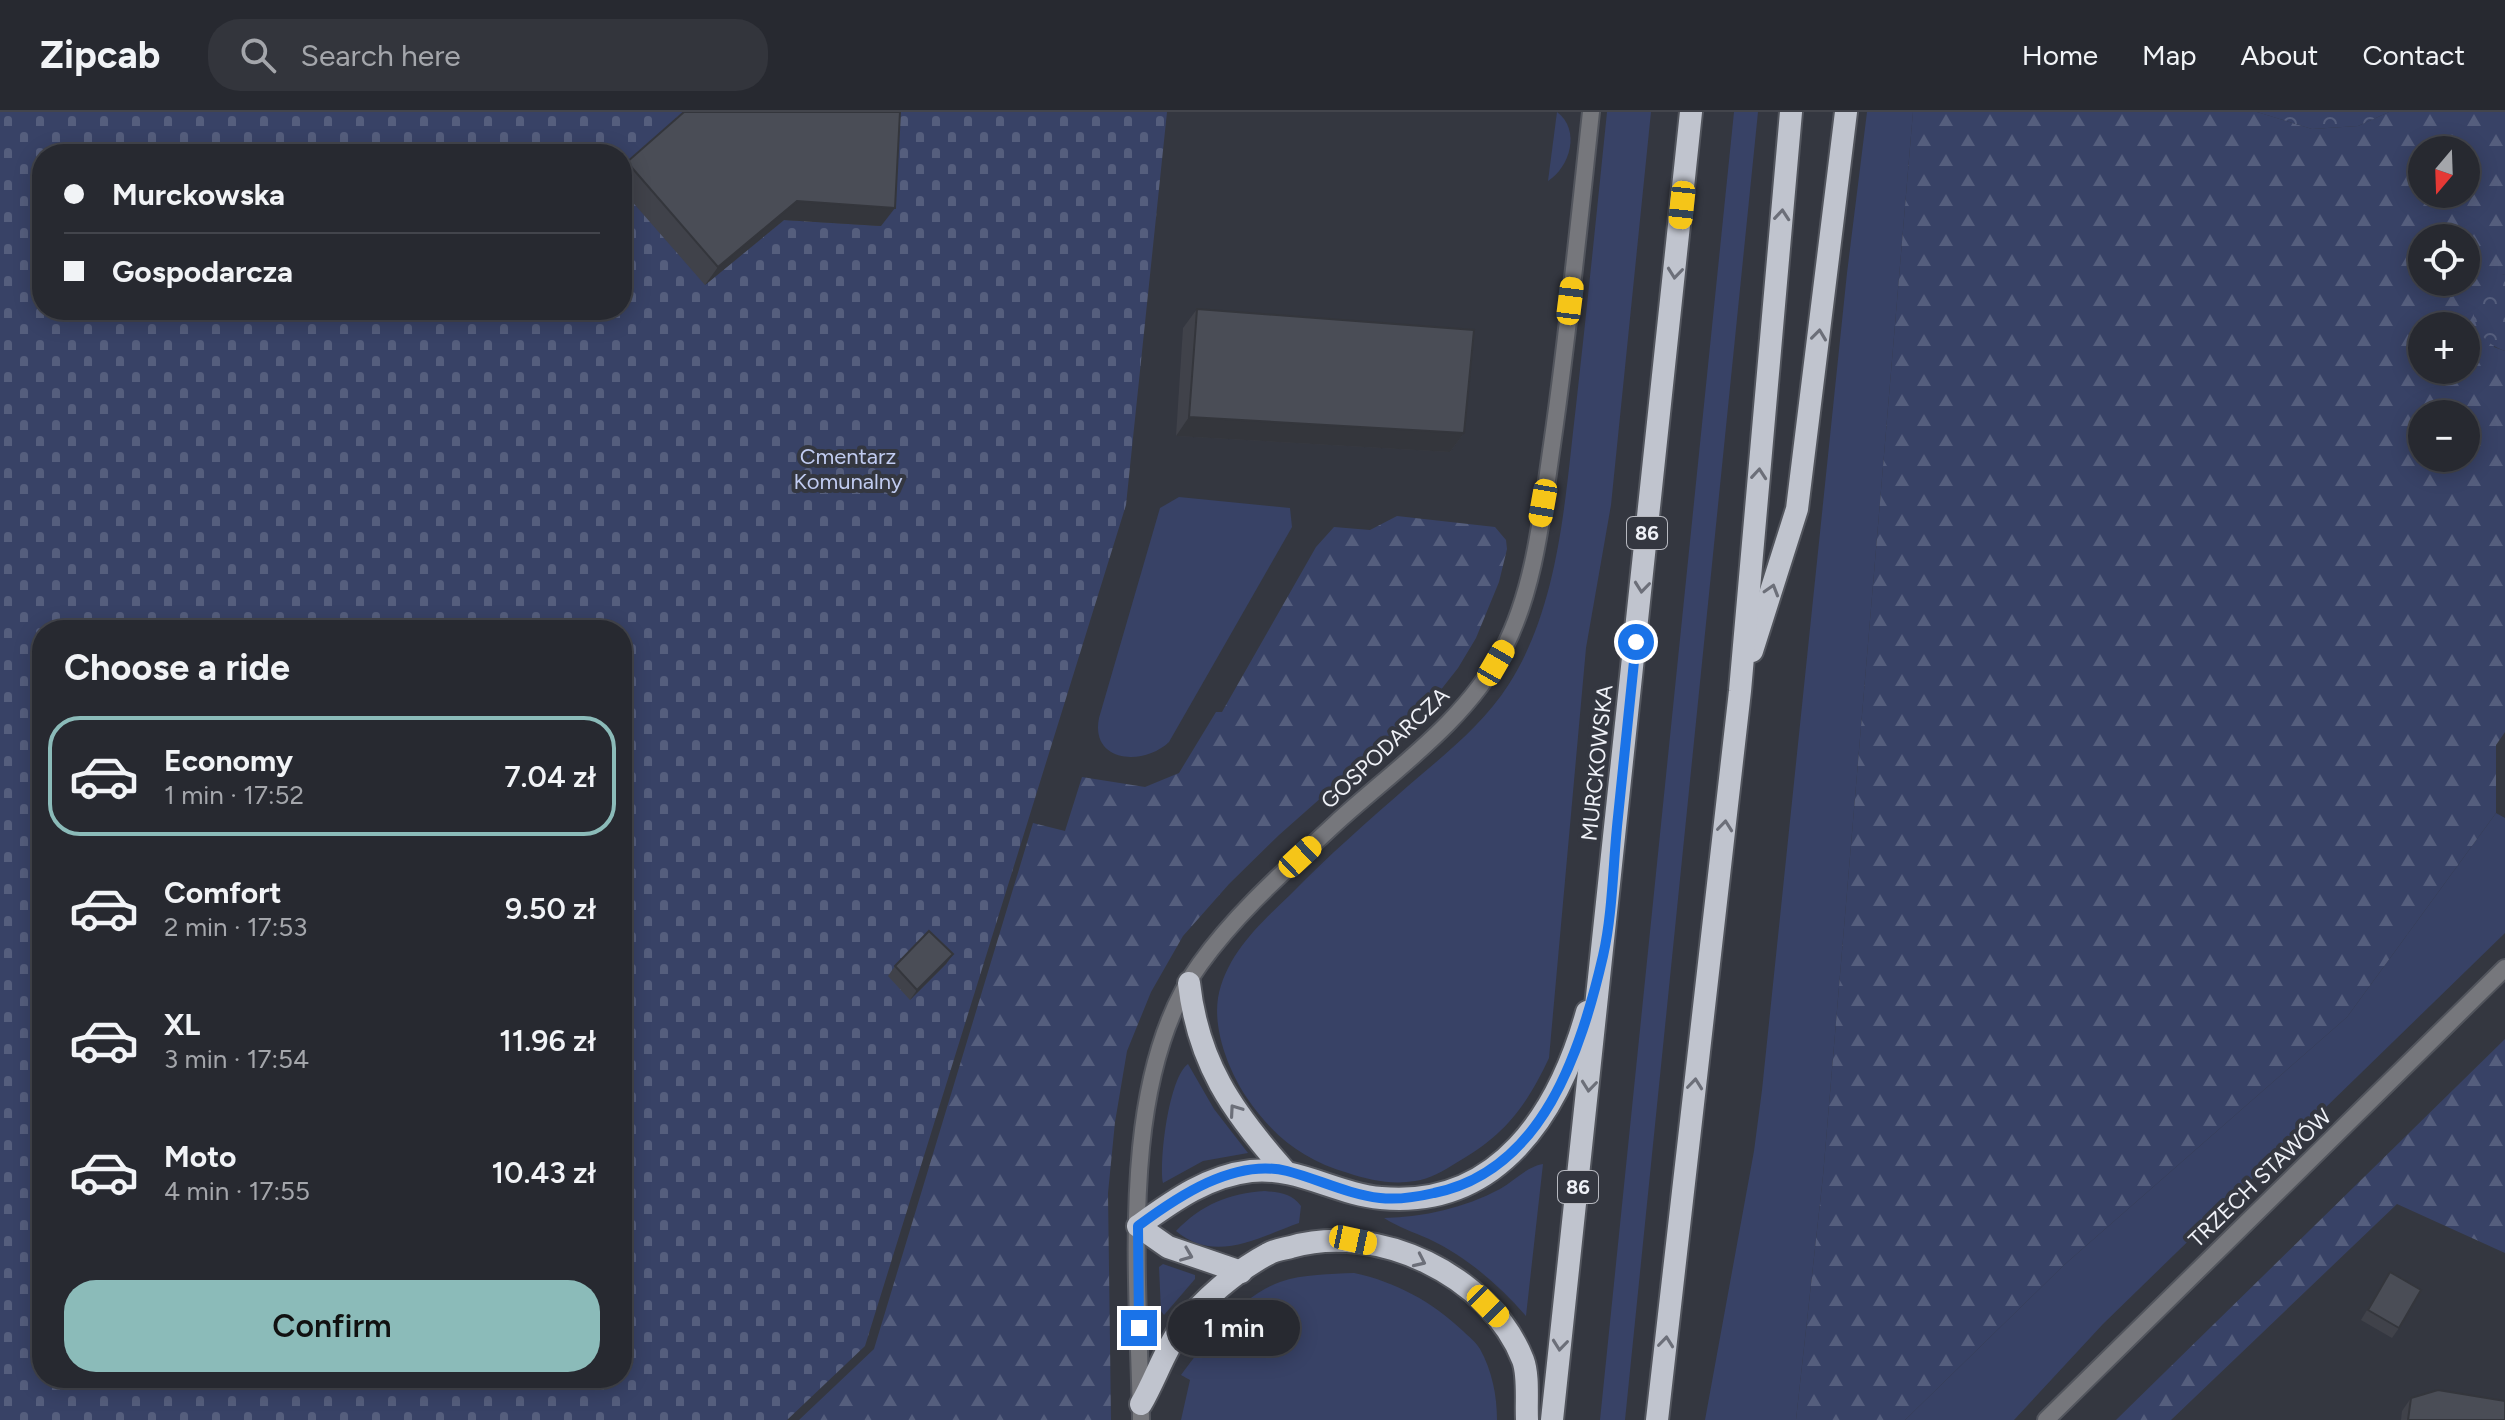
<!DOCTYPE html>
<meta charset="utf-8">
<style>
:root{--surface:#272930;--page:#33353c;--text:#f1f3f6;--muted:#a4a6ab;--line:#43454c;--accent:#8bbbb9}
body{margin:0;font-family:Figtree,sans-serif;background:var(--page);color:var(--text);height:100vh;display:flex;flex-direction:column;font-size:30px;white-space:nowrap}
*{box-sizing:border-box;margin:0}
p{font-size:26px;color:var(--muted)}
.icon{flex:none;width:44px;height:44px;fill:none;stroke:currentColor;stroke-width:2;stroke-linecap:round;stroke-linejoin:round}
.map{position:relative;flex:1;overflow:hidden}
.details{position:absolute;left:32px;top:508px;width:600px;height:768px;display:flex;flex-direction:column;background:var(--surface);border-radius:32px;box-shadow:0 4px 20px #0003,0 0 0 2px var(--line)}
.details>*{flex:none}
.top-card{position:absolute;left:32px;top:32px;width:600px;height:176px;border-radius:32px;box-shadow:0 4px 20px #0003,0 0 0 2px var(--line);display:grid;align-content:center;height:176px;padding:0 32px;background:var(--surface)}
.needle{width:52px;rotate:199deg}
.buttons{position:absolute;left:2408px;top:24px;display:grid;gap:16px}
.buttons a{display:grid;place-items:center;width:72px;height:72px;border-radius:50%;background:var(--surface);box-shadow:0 4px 20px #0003,0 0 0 2px var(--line);font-size:40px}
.end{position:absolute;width:36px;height:36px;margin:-18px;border:10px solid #1a73e8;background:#fff;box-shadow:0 0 0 4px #fff}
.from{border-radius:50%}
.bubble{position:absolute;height:56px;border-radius:28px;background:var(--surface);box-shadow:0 4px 20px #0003,0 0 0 2px var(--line);font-size:26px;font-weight:600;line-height:56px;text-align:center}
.car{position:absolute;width:24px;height:48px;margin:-24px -12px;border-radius:10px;box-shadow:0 0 6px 2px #0007;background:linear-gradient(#f5c518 24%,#345 0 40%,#f5c518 0 76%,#345 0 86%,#f5c518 0)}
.top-card b{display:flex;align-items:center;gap:28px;height:76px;font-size:30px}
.top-card b+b{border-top:2px solid var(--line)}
.top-card i{width:20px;height:20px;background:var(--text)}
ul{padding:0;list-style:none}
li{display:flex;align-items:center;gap:24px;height:120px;margin:0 16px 12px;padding:0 16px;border:4px solid transparent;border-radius:32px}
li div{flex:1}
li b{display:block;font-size:30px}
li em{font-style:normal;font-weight:600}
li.current{border-color:var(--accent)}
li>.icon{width:72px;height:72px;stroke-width:1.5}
h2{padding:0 32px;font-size:36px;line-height:96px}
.primary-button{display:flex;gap:16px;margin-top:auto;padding:16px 32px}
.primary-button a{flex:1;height:92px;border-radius:32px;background:var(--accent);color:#111;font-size:32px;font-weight:600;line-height:92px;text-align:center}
header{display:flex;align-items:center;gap:48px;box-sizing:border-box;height:112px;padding:0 40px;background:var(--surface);border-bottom:2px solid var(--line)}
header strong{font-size:38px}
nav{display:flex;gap:44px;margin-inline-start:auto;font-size:28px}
.search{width:560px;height:72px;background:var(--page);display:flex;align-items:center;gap:20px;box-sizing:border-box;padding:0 28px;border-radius:32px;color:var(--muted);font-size:30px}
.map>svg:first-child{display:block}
.grass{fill:#384266}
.forest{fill:url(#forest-firs);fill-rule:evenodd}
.cemetery{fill:url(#cemetery-stones);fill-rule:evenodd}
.park{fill:url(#park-crowns)}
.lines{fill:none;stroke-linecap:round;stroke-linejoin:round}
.minor-casing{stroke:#52555d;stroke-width:20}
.tertiary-casing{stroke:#52555d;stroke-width:20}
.trunk-casing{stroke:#52555d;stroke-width:26}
.minor{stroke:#76777c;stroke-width:16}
.tertiary{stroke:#76777c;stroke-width:16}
.trunk{stroke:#c0c4ce;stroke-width:22}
.wall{fill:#40424a}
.shaded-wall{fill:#34363c}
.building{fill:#4a4d56;stroke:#34363c;stroke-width:2}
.oneway{stroke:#6c6f79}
.route{stroke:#1a73e8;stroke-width:10}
.labels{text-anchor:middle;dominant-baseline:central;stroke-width:8;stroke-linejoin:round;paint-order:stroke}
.shield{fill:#343740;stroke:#b7b9c0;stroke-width:2}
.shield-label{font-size:20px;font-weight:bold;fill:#eff1f7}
.park-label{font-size:22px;fill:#c1ccf1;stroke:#343740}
.street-label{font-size:22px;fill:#eff1f7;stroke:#343740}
</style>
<header>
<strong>Zipcab</strong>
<div class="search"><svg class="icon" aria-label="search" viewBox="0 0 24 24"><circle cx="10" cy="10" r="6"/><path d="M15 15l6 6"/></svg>Search here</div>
<nav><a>Home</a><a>Map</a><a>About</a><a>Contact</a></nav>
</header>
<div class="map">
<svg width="2505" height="1308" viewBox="0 0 2505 1308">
<defs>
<pattern id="forest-firs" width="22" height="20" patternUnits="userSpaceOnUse" patternTransform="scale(2)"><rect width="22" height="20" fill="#384266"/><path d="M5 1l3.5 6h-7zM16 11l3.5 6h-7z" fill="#555e7d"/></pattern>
<pattern id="cemetery-stones" width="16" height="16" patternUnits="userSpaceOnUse" patternTransform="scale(2)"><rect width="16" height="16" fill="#384266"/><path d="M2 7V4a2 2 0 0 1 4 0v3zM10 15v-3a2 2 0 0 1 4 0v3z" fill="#555e7d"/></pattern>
<pattern id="park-crowns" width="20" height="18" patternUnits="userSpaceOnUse" patternTransform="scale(2)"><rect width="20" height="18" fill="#384266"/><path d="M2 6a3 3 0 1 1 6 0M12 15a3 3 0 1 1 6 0" fill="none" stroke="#555e7d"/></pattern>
</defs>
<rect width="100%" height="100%" fill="#343740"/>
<!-- grass -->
<g class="grass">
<path d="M1557,0C1581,18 1570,55 1548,69Z"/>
<path d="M1607,0H1651L1611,393L1586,536L1549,946C1526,995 1504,1024 1456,1051C1443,1059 1430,1067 1415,1069C1392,1073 1369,1068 1348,1061C1303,1048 1273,1024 1247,986C1229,959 1213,919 1218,886C1226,842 1261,811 1291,782C1328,744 1368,709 1408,674C1444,643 1483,613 1509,572C1560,492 1565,385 1576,294C1587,196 1597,98 1607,0Z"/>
<path d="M1734,0H1758L1625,1308H1600Z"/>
<path d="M1867,0H1913L1823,1064L1796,1308H1705L1754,1039L1762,978L1847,161Z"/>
<path d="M1179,385L1290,396L1292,415L1169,630C1144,654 1090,651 1099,606L1160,396Z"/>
<path d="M2496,701L2505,706V821L2103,1212L2014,1308H1905L2064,1153L2347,905Z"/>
<path d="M1188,952L1214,997L1248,1041L1203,1049L1163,1071C1159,1048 1169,965 1188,952Z"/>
<path d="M1543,1052L1526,1204C1499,1173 1467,1145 1429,1127C1413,1120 1398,1115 1384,1106C1424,1105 1464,1096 1500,1077C1514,1069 1528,1054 1543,1052Z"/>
<path d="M1265,1079C1281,1081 1291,1081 1301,1094L1299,1111C1259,1125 1215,1152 1176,1119C1201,1093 1229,1081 1265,1079Z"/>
<path d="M1163,1152L1195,1163V1167L1164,1203L1161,1199L1159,1155Z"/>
<path d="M1354,1161C1396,1170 1431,1189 1463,1219C1468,1224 1476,1230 1480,1237C1492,1259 1497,1283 1497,1308H1181L1190,1268L1181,1263C1205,1231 1240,1184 1280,1170C1303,1162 1331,1162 1354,1161Z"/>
</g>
<!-- forest -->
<g class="forest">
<path d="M1913,0H2257L2312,17L2358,14L2389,0H2505V162L2502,163L2494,235L2505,239V620L2496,633V701L2347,905L2064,1153L1905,1308H1796L1823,1064ZM2422,38H2466V82H2422ZM2422,126H2466V170H2422ZM2422,214H2466V258H2422ZM2422,302H2466V346H2422Z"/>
<path d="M1397,404L1495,415L1506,428L1507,437L1499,470L1476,526L1458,556L1436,584L1279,723L1229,772L1183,824L1151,880L1127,939L1115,1010L1108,1081L1111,1308H799L874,1237L1033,711L1065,719L1082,665L1145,675L1179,661L1216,600H1222L1316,435L1334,415L1370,418Z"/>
<path d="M2505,927V1141L2397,1092L2171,1308H2116Z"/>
</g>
<!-- cemetery -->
<path class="cemetery" d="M0,0H1167L1126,393L865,1234L787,1308H0ZM42,42H622V198H42ZM42,518H622V1266H42Z"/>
<!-- park -->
<g class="park">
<path d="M2257,0H2389L2358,14L2312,17Z"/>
<path d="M2505,162V239C2464,225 2463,176 2505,162Z"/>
</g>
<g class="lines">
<defs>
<path id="minor" d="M2046,1308L2505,856"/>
<path id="tertiary" d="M1141,1308C1139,1171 1116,968 1200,852C1238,799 1289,755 1336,711C1394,658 1466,609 1503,538C1535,477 1542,401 1552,333C1568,223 1579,111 1591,0"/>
<g id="trunk">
<path d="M1752,539L1797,397L1846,0"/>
<path d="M1189,871C1198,951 1232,999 1284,1058"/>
<path d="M1241,1160L1168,1135L1138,1114C1173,1089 1207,1064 1251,1059C1297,1054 1336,1082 1381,1086C1499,1097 1559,1000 1587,900"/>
<path d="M1141,1292C1155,1268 1164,1240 1180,1217C1202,1188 1236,1159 1268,1142C1274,1138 1283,1137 1291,1135C1377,1110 1490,1163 1523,1248C1529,1264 1526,1290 1527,1308"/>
<path d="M1552,1308L1691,0"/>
<path d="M1657,1308L1740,579L1791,0"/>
</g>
</defs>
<!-- minor casing -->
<use href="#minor" class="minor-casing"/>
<!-- tertiary casing -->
<use href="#tertiary" class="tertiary-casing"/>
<!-- trunk casing -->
<use href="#trunk" class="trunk-casing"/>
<!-- minor -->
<use href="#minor" class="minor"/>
<!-- tertiary -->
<use href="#tertiary" class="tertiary"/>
<!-- trunk -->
<use href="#trunk" class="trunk"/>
</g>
<!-- wall -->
<g class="wall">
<path d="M627,50L881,114L784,108L705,173L622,78V58Z"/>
<path d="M1197,197L1464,321L1450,340L1176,324L1183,216Z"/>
<path d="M953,842L946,852L910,888L888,864L895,854Z"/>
<path d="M2390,1160L2399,1216L2392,1226L2361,1208Z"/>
<path d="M2411,1286L2505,1308H2401L2402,1299Z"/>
</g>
<!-- shaded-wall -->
<g class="shaded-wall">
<path d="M797,89L895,96L881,114L784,108L705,173L718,155Z"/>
<path d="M1189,305L1464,321L1450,340L1176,324Z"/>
<path d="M953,842L946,852L910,888L917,878Z"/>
</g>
<!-- building -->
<g class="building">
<path d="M684,0H900L895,96L797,89L718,155L627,50Z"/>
<path d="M1197,197L1474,218L1464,321L1189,305Z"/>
<path d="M929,819L953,842L917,878L895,854Z"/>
<path d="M2390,1160L2421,1178L2399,1216L2368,1198Z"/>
<path d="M2438,1278L2505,1289V1308H2408L2411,1286Z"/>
</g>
<!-- one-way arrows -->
<defs><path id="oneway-chevron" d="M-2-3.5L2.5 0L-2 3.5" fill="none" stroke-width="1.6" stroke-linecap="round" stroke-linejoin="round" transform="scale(2)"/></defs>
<g class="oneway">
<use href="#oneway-chevron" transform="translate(1782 103) rotate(-85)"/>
<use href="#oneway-chevron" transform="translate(1675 161) rotate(96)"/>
<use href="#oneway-chevron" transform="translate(1819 223) rotate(-83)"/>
<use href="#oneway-chevron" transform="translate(1759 362) rotate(-85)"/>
<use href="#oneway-chevron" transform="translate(1642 475) rotate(96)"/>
<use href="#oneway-chevron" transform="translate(1772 478) rotate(-73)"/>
<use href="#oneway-chevron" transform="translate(1725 714) rotate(-84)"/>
<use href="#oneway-chevron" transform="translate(1695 972) rotate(-84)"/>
<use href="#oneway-chevron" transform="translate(1589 974) rotate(96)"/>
<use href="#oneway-chevron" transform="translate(1235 998) rotate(-125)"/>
<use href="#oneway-chevron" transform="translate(1187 1143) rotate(22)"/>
<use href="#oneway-chevron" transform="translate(1420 1149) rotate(25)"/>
<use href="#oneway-chevron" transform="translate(1666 1230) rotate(-84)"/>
<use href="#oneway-chevron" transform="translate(1560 1233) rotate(96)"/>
</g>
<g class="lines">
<!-- route -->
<path class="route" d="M1139,1216L1138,1114C1177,1085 1234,1046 1287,1059C1318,1067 1347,1082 1380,1086C1398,1088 1417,1085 1434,1081C1543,1059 1581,939 1603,844C1613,800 1613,749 1618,705C1624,646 1630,588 1636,530"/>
</g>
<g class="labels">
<!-- shield labels -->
<g class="shield">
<rect x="1627" y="405" width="40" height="32" rx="6"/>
<rect x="1558" y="1059" width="40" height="32" rx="6"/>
</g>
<g class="shield-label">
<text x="1647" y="421">86</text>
<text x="1578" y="1075">86</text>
</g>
<!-- park labels -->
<g class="park-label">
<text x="848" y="344">Cmentarz<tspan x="848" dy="25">Komunalny</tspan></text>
</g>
<!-- street labels -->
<g class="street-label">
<text transform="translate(1385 636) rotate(-43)">GOSPODARCZA</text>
<text transform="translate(1597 651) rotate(-84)">MURCKOWSKA</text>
<text transform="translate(2260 1066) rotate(-44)">TRZECH STAWÓW</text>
</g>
</g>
</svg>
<div class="buttons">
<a><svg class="needle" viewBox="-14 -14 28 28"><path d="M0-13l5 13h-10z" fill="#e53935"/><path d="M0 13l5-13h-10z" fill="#a4a6ab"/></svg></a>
<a><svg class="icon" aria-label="locate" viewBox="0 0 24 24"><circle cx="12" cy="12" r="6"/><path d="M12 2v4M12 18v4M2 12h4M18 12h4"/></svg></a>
<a>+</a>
<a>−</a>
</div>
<i class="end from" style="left:1636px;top:530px"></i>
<i class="end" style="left:1139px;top:1216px"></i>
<div class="bubble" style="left:1168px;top:1188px;width:132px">1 min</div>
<i class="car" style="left:1682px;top:93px;rotate:186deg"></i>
<i class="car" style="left:1570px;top:189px;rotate:7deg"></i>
<i class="car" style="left:1543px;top:391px;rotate:190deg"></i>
<i class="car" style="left:1496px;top:551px;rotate:30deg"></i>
<i class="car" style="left:1300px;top:745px;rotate:47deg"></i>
<i class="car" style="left:1353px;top:1128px;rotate:102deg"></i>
<i class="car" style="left:1488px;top:1194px;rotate:135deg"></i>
<div class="top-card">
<b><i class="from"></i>Murckowska</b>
<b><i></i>Gospodarcza</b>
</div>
<section class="details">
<h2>Choose a ride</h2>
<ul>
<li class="current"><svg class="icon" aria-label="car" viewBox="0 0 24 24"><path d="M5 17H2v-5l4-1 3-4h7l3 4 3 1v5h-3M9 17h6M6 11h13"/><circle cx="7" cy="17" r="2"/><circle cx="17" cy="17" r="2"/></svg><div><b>Economy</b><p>1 min · 17:52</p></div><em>7.04 zł</em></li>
<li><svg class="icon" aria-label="car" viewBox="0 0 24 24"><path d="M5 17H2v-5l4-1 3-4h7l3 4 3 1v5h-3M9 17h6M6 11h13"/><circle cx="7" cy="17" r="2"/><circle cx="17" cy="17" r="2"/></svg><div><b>Comfort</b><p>2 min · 17:53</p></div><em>9.50 zł</em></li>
<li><svg class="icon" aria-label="car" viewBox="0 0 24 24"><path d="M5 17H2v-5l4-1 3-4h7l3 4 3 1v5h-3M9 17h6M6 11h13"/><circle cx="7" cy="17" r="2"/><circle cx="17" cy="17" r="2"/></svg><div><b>XL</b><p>3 min · 17:54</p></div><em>11.96 zł</em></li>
<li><svg class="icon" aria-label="car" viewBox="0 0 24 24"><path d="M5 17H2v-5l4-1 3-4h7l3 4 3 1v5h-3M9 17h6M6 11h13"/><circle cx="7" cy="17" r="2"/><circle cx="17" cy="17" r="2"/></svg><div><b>Moto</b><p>4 min · 17:55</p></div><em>10.43 zł</em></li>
</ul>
<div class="primary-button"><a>Confirm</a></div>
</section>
</div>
